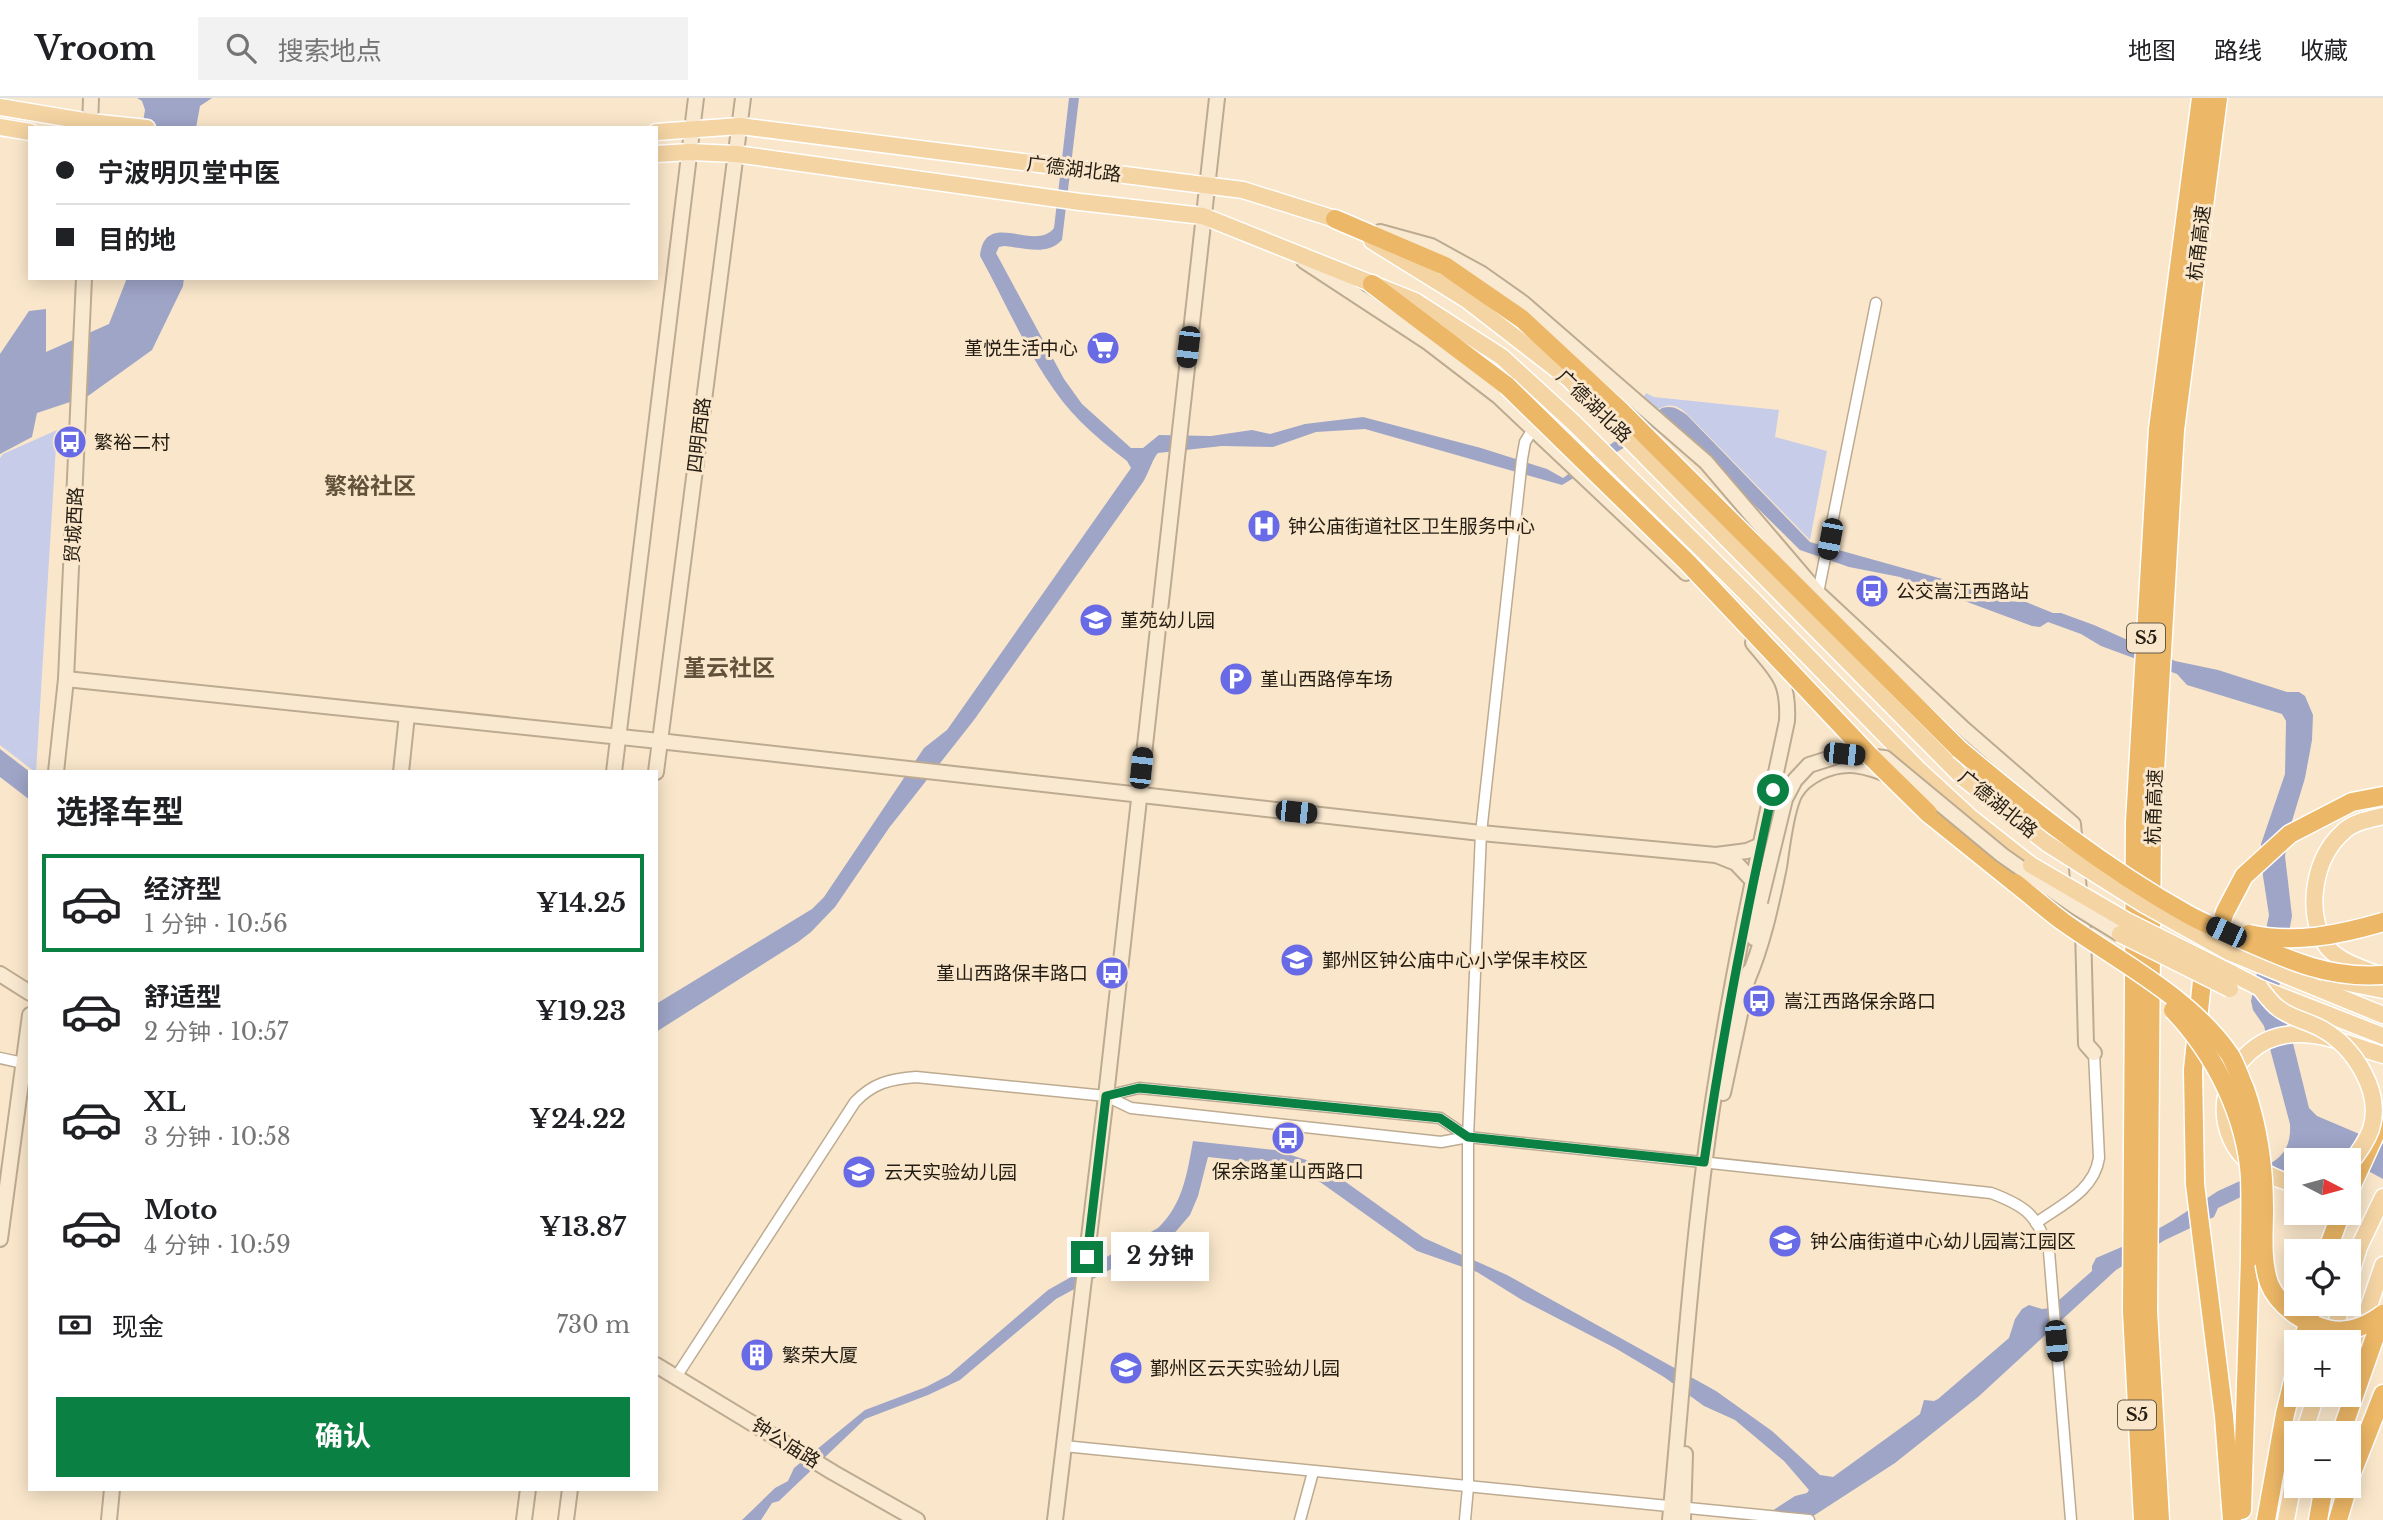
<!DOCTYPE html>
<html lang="zh">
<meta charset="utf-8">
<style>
:root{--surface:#fff;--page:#f2f2f2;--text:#202124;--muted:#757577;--line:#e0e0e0;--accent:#0b8043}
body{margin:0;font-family:"Libre Baskerville","Noto Sans SC",serif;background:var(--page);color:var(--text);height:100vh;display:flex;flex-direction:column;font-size:26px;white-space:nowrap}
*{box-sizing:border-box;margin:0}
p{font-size:23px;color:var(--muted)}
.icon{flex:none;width:38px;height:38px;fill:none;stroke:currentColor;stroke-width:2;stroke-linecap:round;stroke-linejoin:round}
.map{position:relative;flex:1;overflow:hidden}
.side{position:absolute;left:28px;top:672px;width:630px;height:721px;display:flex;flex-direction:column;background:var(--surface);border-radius:0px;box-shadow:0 4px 18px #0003}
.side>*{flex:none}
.top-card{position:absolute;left:28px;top:28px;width:630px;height:154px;border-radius:0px;box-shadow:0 4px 18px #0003;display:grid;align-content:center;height:154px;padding:0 28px;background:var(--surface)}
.needle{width:46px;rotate:96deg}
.controls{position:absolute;left:2284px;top:1050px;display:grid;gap:14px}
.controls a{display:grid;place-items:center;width:77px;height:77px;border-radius:0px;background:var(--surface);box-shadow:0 4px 18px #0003;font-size:35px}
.end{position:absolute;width:32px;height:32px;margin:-16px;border:9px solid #0b8043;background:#fff;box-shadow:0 0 0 4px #fff}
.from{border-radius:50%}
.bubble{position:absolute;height:49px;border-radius:0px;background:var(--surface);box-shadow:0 4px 18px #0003;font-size:23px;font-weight:700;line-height:49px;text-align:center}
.car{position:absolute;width:21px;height:42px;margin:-21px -10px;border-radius:9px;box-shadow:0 0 5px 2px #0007;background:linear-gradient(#222 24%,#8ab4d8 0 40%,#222 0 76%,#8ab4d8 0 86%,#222 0)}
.top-card b{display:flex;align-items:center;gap:24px;height:66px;font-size:26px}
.top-card b+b{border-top:2px solid var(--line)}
.top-card i{width:18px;height:18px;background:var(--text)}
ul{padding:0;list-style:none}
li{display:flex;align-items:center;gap:21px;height:98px;margin:0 14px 10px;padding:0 14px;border:4px solid transparent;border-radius:0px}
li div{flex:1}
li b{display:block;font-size:26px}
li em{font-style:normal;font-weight:700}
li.current{border-color:var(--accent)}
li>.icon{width:63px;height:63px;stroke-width:1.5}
h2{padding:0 28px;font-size:32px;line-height:84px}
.pay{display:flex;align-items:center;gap:18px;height:77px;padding:0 28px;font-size:26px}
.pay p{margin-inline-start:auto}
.button{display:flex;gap:14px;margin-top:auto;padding:14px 28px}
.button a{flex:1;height:80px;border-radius:0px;background:var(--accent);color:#fff;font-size:28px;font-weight:700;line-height:80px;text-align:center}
header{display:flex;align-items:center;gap:42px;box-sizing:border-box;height:98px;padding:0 35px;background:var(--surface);border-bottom:2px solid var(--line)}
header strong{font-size:33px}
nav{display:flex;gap:38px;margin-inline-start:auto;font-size:24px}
.search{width:490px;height:63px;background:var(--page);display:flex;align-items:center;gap:18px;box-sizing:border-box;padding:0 24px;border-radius:0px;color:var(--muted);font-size:26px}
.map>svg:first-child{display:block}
.green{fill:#c7cce8}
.water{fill:#9fa5c7}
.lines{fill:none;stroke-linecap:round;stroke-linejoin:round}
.street-casing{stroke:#bdab91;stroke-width:13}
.secondary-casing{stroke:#bdab91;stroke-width:18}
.primary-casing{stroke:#fff;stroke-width:19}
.highway-casing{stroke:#fff;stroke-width:21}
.street{stroke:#fff;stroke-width:10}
.secondary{stroke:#f9e9d1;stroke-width:14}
.primary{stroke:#f4d4a3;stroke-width:16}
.highway{stroke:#ecb766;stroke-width:18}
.secondary-bridge-casing{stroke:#bdab91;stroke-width:18;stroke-linecap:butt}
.primary-bridge-casing{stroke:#fff;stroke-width:19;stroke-linecap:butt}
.highway-bridge-casing{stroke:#fff;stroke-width:21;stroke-linecap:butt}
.secondary-bridge{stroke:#f9e9d1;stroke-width:14}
.primary-bridge{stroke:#f4d4a3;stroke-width:16}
.highway-bridge{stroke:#ecb766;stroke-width:18}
.route{stroke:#0b8043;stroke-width:9}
.labels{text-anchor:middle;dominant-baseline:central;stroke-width:6;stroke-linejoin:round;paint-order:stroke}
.shield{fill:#fae7cb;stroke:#645a4a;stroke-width:2}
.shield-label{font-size:18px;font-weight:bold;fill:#241d13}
.street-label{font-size:19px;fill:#241d13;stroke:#fae7cb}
.poi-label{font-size:19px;fill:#241d13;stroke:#fae7cb;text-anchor:start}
.quarter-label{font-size:23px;font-weight:bold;fill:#63523b;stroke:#fae7cb}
</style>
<header>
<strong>Vroom</strong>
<div class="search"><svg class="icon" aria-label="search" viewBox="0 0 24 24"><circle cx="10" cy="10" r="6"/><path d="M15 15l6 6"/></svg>搜索地点</div>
<nav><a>地图</a><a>路线</a><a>收藏</a></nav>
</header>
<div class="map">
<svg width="2383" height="1422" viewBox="0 0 2383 1422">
<rect width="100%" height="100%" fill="#fae7cb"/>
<!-- green -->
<g class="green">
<path d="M1646,295L1654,299L1779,312L1775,339L1827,353L1810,442L1687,316C1677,307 1671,305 1658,311L1643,300Z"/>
<path d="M57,332L36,674H35L0,647V360L3,356Z"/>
</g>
<!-- water -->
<g class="water">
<path d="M137,0H212L200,8L196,30H142L145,12L142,3Z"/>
<path d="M1069,0H1079L1062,142C1047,158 1025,150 1004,148L999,149L996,155L1064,281L1082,306L1131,350H1143L1159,337L1211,338L1252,332L1270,336L1305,326L1363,319L1481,350L1547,371L1563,380L1662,310C1673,307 1678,311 1687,317L1810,444L1946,482L2001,503L2026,504L2053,515H2061L2094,527L2175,563L2218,572L2287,594H2299L2305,598L2313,617L2312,642L2305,680L2292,723L2285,758L2292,818L2275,911L2289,929L2309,1010L2317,1018L2383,1046V1081L2348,1062H2340L2321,1055L2312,1062H2296V1075L2279,1088L2243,1098L2218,1110L2214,1119L2165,1142L2116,1172L1978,1299L1895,1365L1807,1422H1758L1795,1398L1807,1395L1809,1392L1784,1363L1735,1322L1704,1308L1664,1279L1615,1250L1522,1202L1477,1174L1417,1153L1299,1069L1208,1059L1198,1098L1190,1117L1165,1146L1147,1159L1115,1169L1056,1201L960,1282L928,1297L865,1321L779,1403L772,1405L761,1422H742L775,1390L788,1383L794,1370L865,1312L926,1289L949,1277L1048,1192L1158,1130C1183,1106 1187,1076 1193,1043L1275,1052L1322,1067L1424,1140L1507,1177L1716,1293L1772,1333L1820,1377L1833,1379L1920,1316L1924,1302L1934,1303L1938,1301L2009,1240L2015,1221L2022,1211L2029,1207L2042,1211L2050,1210L2092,1173V1168L2096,1160L2138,1142L2172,1123L2218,1093L2240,1083L2242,1079C2270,1066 2292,1061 2290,1026L2264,928L2253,912L2251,903L2269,817L2263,778L2261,746L2285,676L2286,623L2282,616L2187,587L2177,576L2101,548L2081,536L2048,524L2040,529L2032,528L1900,479L1849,469L1800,452L1728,381L1665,325L1562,387L1365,331L1316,334L1273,349L1222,348L1158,355C1153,360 1148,376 1143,384L974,622L889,730L835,809L811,834L798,844L656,934V906L812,811L824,799L924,650L947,632L1131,370L1127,363C1111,351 1095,338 1081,324C1037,280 1010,212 980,158C985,110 1035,155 1054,130Z"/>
<path d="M127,180H184L183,188L152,252L88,298L37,315L32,339L0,356V256L29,213L46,211V254L109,226Z"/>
<path d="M0,651L30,674V702L0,679Z"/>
</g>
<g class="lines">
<defs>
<g id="street">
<path d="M1818,495L1876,205"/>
<path d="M0,960L23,965"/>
<path d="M1106,998L1131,1010L1441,1044L1468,1039L1991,1095C2026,1108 2037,1117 2049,1153L2071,1422"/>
<path d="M2036,1125C2061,1107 2094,1093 2099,1060L2094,955"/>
<path d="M676,1279L855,1004C873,985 890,981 916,979L1106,998L1139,990L1440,1020L1468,1039"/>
<path d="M1064,1348L1809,1422"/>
<path d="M1300,1422L1313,1374"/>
<path d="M1465,1422L1468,1389V1039L1481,735L1522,361L1525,344L1533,331"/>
</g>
<g id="secondary">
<path d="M90,30L91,0"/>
<path d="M1380,134L1431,148L1482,176L1523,205L1706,364L1818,495L1965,632L2073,726L2082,826L2017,775"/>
<path d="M1304,163L1429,245L1498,298L1686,475"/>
<path d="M66,581L659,643L1481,735L1716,757"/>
<path d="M56,674L66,581L84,180"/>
<path d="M401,674L407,617"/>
<path d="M614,674L696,0"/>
<path d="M656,674L743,0"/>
<path d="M1753,783L1736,765L1716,757L1747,753L1761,747"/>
<path d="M2083,831L2086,946L2094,955"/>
<path d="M1754,840L1760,804"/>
<path d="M0,876L30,895"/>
<path d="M1747,883C1763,846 1771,807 1779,769C1782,749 1786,711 1795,695C1805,678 1831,666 1851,667C1863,667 1875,672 1887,676"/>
<path d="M1723,995L1749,874"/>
<path d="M0,1141L30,917"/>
<path d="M656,1267L834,1375L917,1422"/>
<path d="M109,1422L112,1391"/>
<path d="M524,1422L528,1391"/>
<path d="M566,1422L570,1391"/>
<path d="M1055,1422L1106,998L1217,0"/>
<path d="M1670,1422C1684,1274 1693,1125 1717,978C1735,859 1762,741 1787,623C1789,582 1778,575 1753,545"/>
<path d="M1683,1422L1685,1356"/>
</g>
<g id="primary">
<path d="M0,9L90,24L147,30"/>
<path d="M0,29L30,34"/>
<path d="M656,34L740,28L1243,92L1335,121L1344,126"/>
<path d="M656,56L690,54L736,56L1080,104L1203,118L1415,203L1502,259L1575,326L1752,501L1919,672L1970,719L2031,767"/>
<path d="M1372,143L1467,202L1569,281L1963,680L2048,746"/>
<path d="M2229,854L2383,917"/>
<path d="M2374,875C2358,869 2333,861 2324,844C2306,810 2314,760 2343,734C2353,724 2370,721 2383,718"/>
<path d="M2233,876L2260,890L2383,938"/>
<path d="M2329,881L2383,892"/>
<path d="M2296,1085C2284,1084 2276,1080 2266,1075C2197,1044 2219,936 2299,936C2328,936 2356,949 2383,957"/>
<path d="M2348,1185L2359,1149L2383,1099"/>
<path d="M2331,1244L2342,1206"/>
<path d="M2348,1277L2352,1258L2383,1167"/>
<path d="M2304,1335L2316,1297"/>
<path d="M2286,1422L2296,1369"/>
</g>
<g id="highway">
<path d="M1335,121L1445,168L1522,221L1620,312L1959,651"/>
<path d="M1372,186L1507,288"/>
<path d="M1928,715L2015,785"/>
<path d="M2348,1096L2383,1019"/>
<path d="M2327,1153L2341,1115"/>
<path d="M2348,1385L2383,1296"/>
<path d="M2242,1412L2250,1160"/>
<path d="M2143,1422L2132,1213L2135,724L2158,331L2201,0"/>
<path d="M2160,1422L2148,1213L2152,724L2175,332L2218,0"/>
<path d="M2232,1422L2224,1318L2195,1086L2193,972L2202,883L2225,814L2244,778L2290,736L2352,704L2383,698"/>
<path d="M2266,1422L2285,1316L2296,1271"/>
<path d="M2318,1422L2324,1388"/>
<path d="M2338,1422L2348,1388"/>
</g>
</defs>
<!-- street casing -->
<use href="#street" class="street-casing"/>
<!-- secondary casing -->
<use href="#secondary" class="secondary-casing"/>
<!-- primary casing -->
<use href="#primary" class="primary-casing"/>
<!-- highway casing -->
<use href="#highway" class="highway-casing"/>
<!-- street -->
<use href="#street" class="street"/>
<!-- secondary -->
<use href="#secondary" class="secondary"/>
<!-- primary -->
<use href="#primary" class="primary"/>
<!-- highway -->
<use href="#highway" class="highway"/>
<defs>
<path id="secondary-bridge" d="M1760,804L1785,701L1795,682L1809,667L1844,656L1885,660L2002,757L2076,809L2120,836"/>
<g id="primary-bridge">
<path d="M2048,746L2143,806L2229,854"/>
<path d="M2031,767L2127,823L2233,876"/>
<path d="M2120,836L2230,891"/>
<path d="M2260,890C2265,896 2271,905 2278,910C2290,920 2308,923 2322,931C2354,949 2383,994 2371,1031C2366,1045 2357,1057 2348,1068"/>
</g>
<g id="highway-bridge">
<path d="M1507,288L1687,464L1871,659L1928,715"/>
<path d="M1959,651C2031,712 2105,770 2187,816C2204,826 2223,832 2241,841C2288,862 2330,881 2383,877"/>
<path d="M2015,785C2032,798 2048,813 2065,825C2120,864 2191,900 2230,957C2236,967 2240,980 2245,991C2259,1031 2264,1069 2264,1111C2264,1134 2261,1162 2269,1185C2274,1198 2285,1209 2296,1217C2327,1237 2352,1239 2383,1216"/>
<path d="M2249,836C2294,846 2339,837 2383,824"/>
<path d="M2173,912C2215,956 2246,1018 2250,1079C2251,1106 2250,1133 2250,1160"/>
<path d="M2303,1244L2313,1206"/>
<path d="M2341,1335L2383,1216"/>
</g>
</defs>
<!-- secondary-bridge casing -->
<use href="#secondary-bridge" class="secondary-bridge-casing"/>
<!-- primary-bridge casing -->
<use href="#primary-bridge" class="primary-bridge-casing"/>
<!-- highway-bridge casing -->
<use href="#highway-bridge" class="highway-bridge-casing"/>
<!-- secondary-bridge -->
<use href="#secondary-bridge" class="secondary-bridge"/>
<!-- primary-bridge -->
<use href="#primary-bridge" class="primary-bridge"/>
<!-- highway-bridge -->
<use href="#highway-bridge" class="highway-bridge"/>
</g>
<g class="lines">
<!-- route -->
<path class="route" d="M1087,1159L1106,998L1139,990L1440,1020L1468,1039L1704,1064C1722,939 1746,815 1773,692"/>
</g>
<!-- icons -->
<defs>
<symbol id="supermarket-disc" viewBox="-11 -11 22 22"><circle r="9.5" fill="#686be5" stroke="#fae7cb"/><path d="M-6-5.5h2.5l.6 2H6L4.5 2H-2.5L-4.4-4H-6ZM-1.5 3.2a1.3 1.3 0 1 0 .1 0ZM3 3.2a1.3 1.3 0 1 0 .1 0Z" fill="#fff"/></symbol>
<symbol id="bus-disc" viewBox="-11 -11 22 22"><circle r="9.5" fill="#686be5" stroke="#fae7cb"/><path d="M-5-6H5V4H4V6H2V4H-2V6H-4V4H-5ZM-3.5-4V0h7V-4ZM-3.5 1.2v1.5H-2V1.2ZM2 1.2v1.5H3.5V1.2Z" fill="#fff"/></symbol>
<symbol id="hospital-disc" viewBox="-11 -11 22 22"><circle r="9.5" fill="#686be5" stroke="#fae7cb"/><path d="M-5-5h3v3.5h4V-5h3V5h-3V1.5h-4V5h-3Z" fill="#fff"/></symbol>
<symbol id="school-disc" viewBox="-11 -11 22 22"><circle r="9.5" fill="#686be5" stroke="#fae7cb"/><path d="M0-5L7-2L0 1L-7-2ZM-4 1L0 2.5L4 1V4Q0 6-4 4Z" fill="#fff"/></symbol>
<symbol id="parking-disc" viewBox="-11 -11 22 22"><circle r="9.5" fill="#686be5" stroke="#fae7cb"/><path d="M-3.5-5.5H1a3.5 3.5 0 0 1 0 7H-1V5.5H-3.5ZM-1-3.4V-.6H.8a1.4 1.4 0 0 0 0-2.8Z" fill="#fff"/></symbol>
<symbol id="building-disc" viewBox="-11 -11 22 22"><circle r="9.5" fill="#686be5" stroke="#fae7cb"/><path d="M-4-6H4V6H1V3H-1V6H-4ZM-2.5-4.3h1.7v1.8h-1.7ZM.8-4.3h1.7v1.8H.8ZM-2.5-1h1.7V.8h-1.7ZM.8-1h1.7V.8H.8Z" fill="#fff"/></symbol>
</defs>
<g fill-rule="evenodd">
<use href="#supermarket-disc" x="1084" y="231" width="38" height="38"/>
<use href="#bus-disc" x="51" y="325" width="38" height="38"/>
<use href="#hospital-disc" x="1245" y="409" width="38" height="38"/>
<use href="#bus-disc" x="1853" y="474" width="38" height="38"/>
<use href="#school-disc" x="1077" y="503" width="38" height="38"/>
<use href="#parking-disc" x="1217" y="562" width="38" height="38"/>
<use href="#school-disc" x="1278" y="843" width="38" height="38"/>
<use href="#bus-disc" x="1093" y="856" width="38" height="38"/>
<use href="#bus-disc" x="1740" y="884" width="38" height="38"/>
<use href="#bus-disc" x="1269" y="1021" width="38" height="38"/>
<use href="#school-disc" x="840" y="1055" width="38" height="38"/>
<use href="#school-disc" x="1766" y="1124" width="38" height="38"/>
<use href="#building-disc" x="738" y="1238" width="38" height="38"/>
<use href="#school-disc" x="1107" y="1251" width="38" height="38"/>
</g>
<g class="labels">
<!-- shield labels -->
<g class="shield">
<rect x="2127" y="525.5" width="38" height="29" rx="5"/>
<rect x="2118" y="1302.5" width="38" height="29" rx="5"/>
</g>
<g class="shield-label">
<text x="2146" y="540">S5</text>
<text x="2137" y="1317">S5</text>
</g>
<!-- street labels -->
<g class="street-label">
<text transform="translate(1074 71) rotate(7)">广德湖北路</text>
<text transform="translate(2199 145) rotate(-83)">杭甬高速</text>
<text transform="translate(1594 308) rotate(44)">广德湖北路</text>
<text transform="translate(699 337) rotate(-83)">四明西路</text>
<text transform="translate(74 427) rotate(-87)">贸城西路</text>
<text transform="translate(1998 706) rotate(39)">广德湖北路</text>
<text transform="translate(2154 709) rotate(-88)">杭甬高速</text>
<text transform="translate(786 1345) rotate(32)">钟公庙路</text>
</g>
<!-- poi labels -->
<g class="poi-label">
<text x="1078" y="250" text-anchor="end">堇悦生活中心</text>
<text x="94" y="344">繁裕二村</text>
<text x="1288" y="428">钟公庙街道社区卫生服务中心</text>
<text x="1896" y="493">公交嵩江西路站</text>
<text x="1120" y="522">堇苑幼儿园</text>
<text x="1260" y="581">堇山西路停车场</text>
<text x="1322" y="862">鄞州区钟公庙中心小学保丰校区</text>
<text x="1088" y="875" text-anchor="end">堇山西路保丰路口</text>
<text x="1784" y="903">嵩江西路保余路口</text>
<text x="1288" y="1073" text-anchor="middle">保余路堇山西路口</text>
<text x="884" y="1074">云天实验幼儿园</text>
<text x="1810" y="1143">钟公庙街道中心幼儿园嵩江园区</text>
<text x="782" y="1257">繁荣大厦</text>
<text x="1150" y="1270">鄞州区云天实验幼儿园</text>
</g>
<!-- quarter labels -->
<g class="quarter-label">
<text x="370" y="388">繁裕社区</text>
<text x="729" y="570">堇云社区</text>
</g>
</g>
</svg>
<div class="controls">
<a><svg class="needle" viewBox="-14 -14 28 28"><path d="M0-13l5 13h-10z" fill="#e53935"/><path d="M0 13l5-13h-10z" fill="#757577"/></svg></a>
<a><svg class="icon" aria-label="locate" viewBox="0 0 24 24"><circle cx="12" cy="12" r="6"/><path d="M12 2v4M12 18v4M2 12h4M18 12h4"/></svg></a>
<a>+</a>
<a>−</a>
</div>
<i class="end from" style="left:1773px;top:692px"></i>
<i class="end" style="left:1087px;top:1159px"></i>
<div class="bubble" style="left:1111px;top:1134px;width:98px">2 分钟</div>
<i class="car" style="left:1188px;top:249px;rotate:187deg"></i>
<i class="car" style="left:1830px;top:441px;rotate:191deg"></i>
<i class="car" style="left:1844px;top:656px;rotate:96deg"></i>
<i class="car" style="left:1141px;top:670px;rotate:6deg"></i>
<i class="car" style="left:1296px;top:714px;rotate:96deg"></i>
<i class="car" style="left:2226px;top:834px;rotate:295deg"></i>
<i class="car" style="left:2056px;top:1243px;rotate:175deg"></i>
<div class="top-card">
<b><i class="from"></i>宁波明贝堂中医</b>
<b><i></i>目的地</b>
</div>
<section class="side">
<h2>选择车型</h2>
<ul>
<li class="current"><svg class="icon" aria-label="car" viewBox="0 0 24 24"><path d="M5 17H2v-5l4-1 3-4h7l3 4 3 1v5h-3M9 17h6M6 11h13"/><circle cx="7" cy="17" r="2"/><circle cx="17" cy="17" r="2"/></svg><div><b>经济型</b><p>1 分钟 · 10:56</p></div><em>¥14.25</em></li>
<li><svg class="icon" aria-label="car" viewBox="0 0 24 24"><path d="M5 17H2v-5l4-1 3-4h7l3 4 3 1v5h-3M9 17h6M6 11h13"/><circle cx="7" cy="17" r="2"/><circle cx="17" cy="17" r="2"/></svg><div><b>舒适型</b><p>2 分钟 · 10:57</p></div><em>¥19.23</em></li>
<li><svg class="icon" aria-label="car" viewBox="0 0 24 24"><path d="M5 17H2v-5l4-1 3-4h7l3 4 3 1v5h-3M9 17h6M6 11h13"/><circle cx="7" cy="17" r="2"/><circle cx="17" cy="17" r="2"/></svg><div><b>XL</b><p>3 分钟 · 10:58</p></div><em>¥24.22</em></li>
<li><svg class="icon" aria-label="car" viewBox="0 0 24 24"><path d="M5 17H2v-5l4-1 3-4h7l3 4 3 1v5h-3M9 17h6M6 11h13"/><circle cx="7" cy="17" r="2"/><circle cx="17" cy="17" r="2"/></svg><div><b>Moto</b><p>4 分钟 · 10:59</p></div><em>¥13.87</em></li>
</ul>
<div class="pay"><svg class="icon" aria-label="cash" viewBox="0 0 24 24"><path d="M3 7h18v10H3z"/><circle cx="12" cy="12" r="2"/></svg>现金<p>730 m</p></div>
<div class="button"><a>确认</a></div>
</section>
</div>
